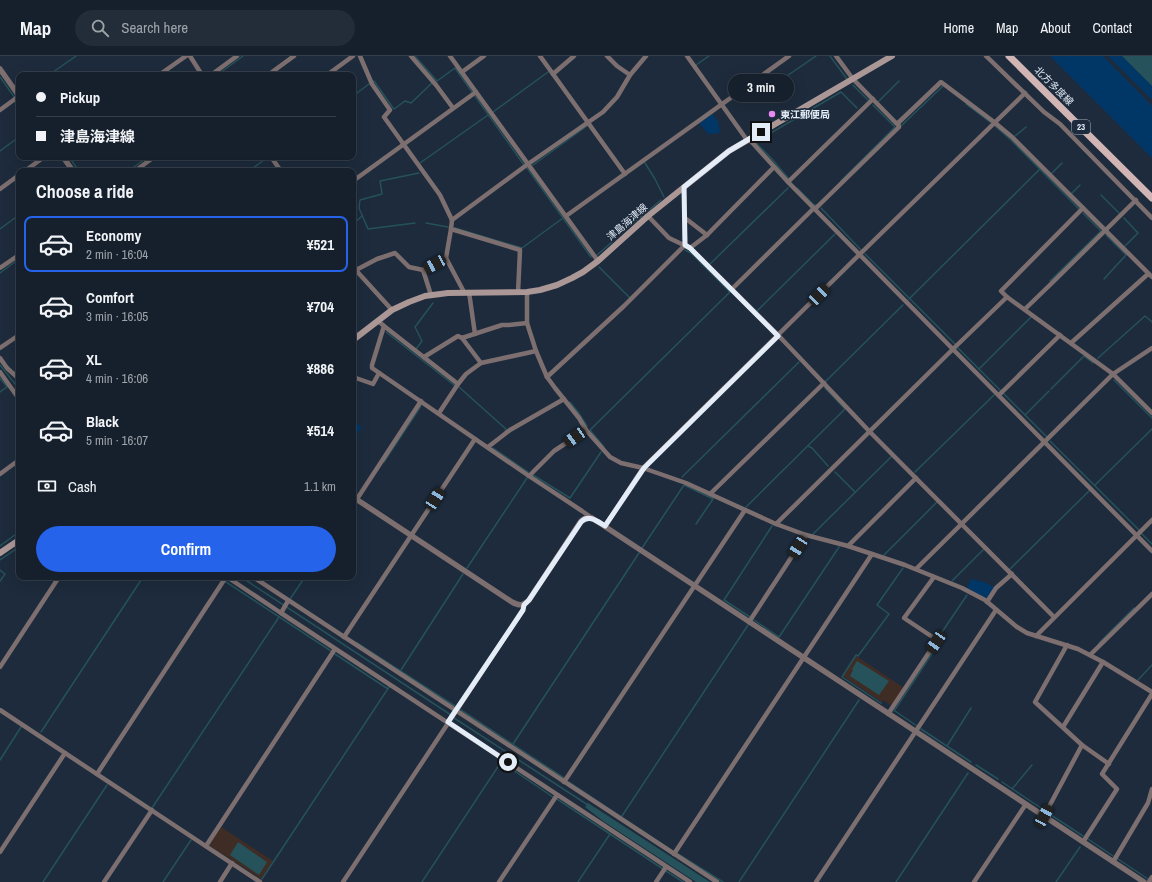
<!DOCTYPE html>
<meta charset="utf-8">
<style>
:root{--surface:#16202d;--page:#232d39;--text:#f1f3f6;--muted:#9ea3aa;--line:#353e49;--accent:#2563eb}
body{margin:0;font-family:"Archivo Narrow","Noto Sans JP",sans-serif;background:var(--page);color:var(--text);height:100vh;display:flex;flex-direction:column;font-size:15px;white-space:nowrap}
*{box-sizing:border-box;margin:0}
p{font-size:13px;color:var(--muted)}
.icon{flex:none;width:22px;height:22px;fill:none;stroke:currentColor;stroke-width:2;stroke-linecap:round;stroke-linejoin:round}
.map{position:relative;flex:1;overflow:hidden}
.panel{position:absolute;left:16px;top:112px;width:340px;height:412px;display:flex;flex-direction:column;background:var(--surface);border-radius:8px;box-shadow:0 4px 16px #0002,0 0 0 1px var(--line)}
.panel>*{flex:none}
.guide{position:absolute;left:16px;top:16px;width:340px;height:88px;border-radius:8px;box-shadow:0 4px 16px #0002,0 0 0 1px var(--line);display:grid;align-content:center;height:88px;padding:0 20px;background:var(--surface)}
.end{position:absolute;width:18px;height:18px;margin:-9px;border:5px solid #e3ecf7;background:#111;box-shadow:0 0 0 2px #111}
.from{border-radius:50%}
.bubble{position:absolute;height:28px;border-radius:14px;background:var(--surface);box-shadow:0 4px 16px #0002,0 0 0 1px var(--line);font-size:13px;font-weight:700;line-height:28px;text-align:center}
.car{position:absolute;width:12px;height:24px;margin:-12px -6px;border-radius:5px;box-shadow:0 0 3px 1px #0007;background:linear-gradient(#222 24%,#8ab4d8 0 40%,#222 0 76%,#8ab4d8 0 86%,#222 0)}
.guide b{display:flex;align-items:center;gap:14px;height:38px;font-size:15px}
.guide b+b{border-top:1px solid var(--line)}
.guide i{width:10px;height:10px;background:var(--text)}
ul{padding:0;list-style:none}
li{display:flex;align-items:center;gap:12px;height:56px;margin:0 8px 6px;padding:0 12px;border:2px solid transparent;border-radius:8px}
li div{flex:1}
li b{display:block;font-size:15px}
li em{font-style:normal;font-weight:700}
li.active{border-color:var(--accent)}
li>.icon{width:36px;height:36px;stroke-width:1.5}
h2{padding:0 20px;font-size:18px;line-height:48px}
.pay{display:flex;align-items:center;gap:10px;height:44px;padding:0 20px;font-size:15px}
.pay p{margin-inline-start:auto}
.action{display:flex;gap:8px;margin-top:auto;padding:8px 20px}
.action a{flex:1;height:46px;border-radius:24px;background:var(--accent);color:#fff;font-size:16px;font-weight:700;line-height:46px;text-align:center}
header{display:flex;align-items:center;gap:24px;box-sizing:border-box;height:56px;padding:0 20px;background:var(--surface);border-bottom:1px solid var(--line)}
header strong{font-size:19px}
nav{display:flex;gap:22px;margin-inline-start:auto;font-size:14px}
.search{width:280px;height:36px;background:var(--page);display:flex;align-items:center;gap:10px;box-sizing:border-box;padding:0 14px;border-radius:22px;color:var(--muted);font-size:15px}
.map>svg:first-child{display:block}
.industrial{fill:#3f2d25}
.green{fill:#013767}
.water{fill:#25525b}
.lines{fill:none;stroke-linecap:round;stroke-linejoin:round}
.stream{stroke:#25525b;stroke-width:1.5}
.minor{stroke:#7d6f6f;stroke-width:4.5}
.tertiary{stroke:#7d6f6f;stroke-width:5.5}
.secondary{stroke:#ab9796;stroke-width:6}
.primary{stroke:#d0b5b4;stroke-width:7}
.route{stroke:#e3ecf7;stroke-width:5}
.poi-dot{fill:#ee8cf9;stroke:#1d2b3c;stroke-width:1.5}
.labels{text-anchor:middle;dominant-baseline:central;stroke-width:3.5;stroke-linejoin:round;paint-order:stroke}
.shield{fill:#1d2b3c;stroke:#a8b2bf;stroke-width:1}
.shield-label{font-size:9px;font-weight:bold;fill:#e3ecf7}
.street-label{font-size:10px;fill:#e3ecf7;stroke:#1d2b3c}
.poi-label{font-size:10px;font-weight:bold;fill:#e3ecf7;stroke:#1d2b3c;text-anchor:start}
</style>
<header>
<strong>Map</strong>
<div class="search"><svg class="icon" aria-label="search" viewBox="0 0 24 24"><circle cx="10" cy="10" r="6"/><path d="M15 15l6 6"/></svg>Search here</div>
<nav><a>Home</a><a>Map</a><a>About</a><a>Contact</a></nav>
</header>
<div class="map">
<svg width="1152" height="826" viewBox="0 0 1152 826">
<rect width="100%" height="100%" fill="#1d2b3c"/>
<!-- industrial -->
<g class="industrial">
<path d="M856,600L904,632L892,650L883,644L882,646L843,620Z"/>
<path d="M221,771L273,805L261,823L210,790V788Z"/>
</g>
<!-- green -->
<g class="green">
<path d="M1050,0H1103L1152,50V102Z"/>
<path d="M1108,0H1122L1152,30V44Z"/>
<path d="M712,58L718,65L720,77L708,78L699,67Z"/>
<path d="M353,364L362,371L356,380L358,381L353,388Z"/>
<path d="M971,523L984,526L994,531L988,543L967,532Z"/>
</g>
<!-- water -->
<g class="water">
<path d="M1122,0H1152V30Z"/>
<path d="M857,605L889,625L879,639L850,620L853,614L852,613Z"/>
<path d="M588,747L710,826H696L603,765L585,751Z"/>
<path d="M238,786L267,806L259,819L230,799Z"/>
</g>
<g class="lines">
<!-- stream -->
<g class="stream">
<path d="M415,0L437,25L455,12L472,36"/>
<path d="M830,0L847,23"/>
<path d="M696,9L709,0"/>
<path d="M49,19L76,0"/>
<path d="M217,19L243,0"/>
<path d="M0,21L15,42"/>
<path d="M784,22L816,0"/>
<path d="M372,26L374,25L393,52L394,53L405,45L411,47L432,27"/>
<path d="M853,29L868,44"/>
<path d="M353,40L369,28"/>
<path d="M475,40L524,109"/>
<path d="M17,44L19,47"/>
<path d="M878,46L899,25"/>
<path d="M966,48L990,66"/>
<path d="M493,56L548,16"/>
<path d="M901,70L943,30"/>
<path d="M995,70L1012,85L1079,153"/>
<path d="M1015,80L1026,71"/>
<path d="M0,95L19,81"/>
<path d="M69,101L79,115"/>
<path d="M420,107L488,59"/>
<path d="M645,107L655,123L664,141"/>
<path d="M533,109L587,70"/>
<path d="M527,112L591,201"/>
<path d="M128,115L148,101"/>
<path d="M249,115L268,101"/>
<path d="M1052,117L1062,107"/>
<path d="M789,123L771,102L756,87L757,85L841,36L857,52"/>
<path d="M841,125L895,71L873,49"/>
<path d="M797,132L814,149H817"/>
<path d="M1072,137L1080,129"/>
<path d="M1101,139L1119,157"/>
<path d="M821,152L861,194"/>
<path d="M1124,162L1138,177L1125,190"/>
<path d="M415,167L368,173L359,152L360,144L382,138L380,125L419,117"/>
<path d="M426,167L448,171"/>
<path d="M353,168L362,160"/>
<path d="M455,172L522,192L563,162"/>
<path d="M0,173L19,159"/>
<path d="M619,179L661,144"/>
<path d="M865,198L955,288"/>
<path d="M597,199L612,186"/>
<path d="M710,208L788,132"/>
<path d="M599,211L630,242"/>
<path d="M0,217L19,203"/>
<path d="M1104,223L1126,199L1106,179"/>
<path d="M1050,225L1101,175L1083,157"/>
<path d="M909,243L1040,113"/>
<path d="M757,255L835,178"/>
<path d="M386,276L454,329"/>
<path d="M958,292L1047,381"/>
<path d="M416,293L422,285L415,271L433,247"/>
<path d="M1098,302L1145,260L1152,266"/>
<path d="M0,309L19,333"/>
<path d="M979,313L1031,261"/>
<path d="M0,322L7,331"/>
<path d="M1114,324L1152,362"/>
<path d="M826,325L903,249"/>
<path d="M459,331L507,374L505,375"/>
<path d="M1051,333L1084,300L1093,307"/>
<path d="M0,336L7,331"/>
<path d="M570,346L578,356L587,370"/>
<path d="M1025,359L1049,335"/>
<path d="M1050,385L1139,474"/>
<path d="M808,390L812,392L828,410"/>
<path d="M604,391L590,374L730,236L691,197L685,194"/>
<path d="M493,392L528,416"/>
<path d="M384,406L421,350"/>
<path d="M835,416L855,436"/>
<path d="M915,416L994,339"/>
<path d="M533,419L570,442L601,396"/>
<path d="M682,421L799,306"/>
<path d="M1095,429L1152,373"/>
<path d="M353,448L354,446"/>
<path d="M746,451L845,353L825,332"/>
<path d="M1141,477L1152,488"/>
<path d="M813,478L892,400H893"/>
<path d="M0,490L19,476"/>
<path d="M642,492L684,429L713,443L696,468"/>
<path d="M884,499L938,445"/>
<path d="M0,504L19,491"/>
<path d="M467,512L527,422"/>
<path d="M1010,513L1089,435"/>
<path d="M0,514L5,518L0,525"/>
<path d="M219,521L222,523"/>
<path d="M241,521L451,659"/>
<path d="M952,525L984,493"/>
<path d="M226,526L331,595"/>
<path d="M290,543L305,521"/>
<path d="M750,561L724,544L772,470"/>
<path d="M754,564L779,581L839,491"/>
<path d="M357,587L455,650"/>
<path d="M1099,587L1134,552"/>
<path d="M335,598L388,633"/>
<path d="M401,614L463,518"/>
<path d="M1138,624L1152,609"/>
<path d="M881,647L842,621L856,599L858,600L889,558L877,549L903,512"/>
<path d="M461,654L564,722"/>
<path d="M894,655L941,584L938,582L967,539"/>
<path d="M895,655L917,670"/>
<path d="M454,662L588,749"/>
<path d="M921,673L971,706"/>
<path d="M41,676L143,521"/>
<path d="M513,688L639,497"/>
<path d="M947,690L971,652"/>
<path d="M0,704L21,671"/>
<path d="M976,709L998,723"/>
<path d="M569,726L673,795"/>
<path d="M1002,726L1044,754"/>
<path d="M1012,733L1032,709"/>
<path d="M557,743L663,813"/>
<path d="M152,752L279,561"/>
<path d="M1048,757L1083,780"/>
<path d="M622,760L748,569"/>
<path d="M1088,783L1113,800"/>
<path d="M678,798L723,826"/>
<path d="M1118,803L1148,823"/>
<path d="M666,815L683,826"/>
<path d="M262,823L389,631"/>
<path d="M43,826L107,729"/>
<path d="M163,826L191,784"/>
<path d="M422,826L501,706L553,741"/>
<path d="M578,826L610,778"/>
<path d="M739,826L859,644"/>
<path d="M896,826L968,717"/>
<path d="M1056,826L1080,791"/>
</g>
<!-- minor -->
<g class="minor">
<path d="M190,0L202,19"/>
<path d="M360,0L372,28L390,54L384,61L440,139L452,164L451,173L520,194L518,237"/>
<path d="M411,0L436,29L453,52"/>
<path d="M450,0L598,205"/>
<path d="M540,0L625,118"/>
<path d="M607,0L617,10L630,19"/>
<path d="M687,0L747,84"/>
<path d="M836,0L853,23L897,68L941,26L994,66L1012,81L1152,221"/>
<path d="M986,0L1044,56L1060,68L1152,162"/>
<path d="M462,16L484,0"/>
<path d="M553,18L574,0"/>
<path d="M159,19L186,0"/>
<path d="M211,19L237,0"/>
<path d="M268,19L294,0"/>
<path d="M327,19L353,0"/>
<path d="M0,54L19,40"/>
<path d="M749,83L788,126L1152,495"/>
<path d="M271,101L281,115"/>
<path d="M25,115L44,101"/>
<path d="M135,115L154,101"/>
<path d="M353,125L476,36"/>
<path d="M788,126L873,43"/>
<path d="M0,133L19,119"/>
<path d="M815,153L899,71L898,67"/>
<path d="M566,160L789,0"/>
<path d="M648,160L669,182L690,192L778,279L870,376L1054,561"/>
<path d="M685,162L707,179"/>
<path d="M452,164L528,108L603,56L617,41L630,19L646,0"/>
<path d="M451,173L446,202L464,236"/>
<path d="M690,192L707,179L774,111"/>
<path d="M353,211L392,254"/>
<path d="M0,212L19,199"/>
<path d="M356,214L377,203L395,197L409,211L423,214"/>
<path d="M732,233L814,152"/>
<path d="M469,236L475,278"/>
<path d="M527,236V267L536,295L547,321L555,332L579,362L586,374L610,401L621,407L643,412L686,427L776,468L806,479L848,490L905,509L962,532L985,544L1017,571L1027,577L1078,593L1103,606L1152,636"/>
<path d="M431,239L423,214L446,202"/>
<path d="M1007,241L1001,235L1083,152"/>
<path d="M1025,253L1052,227L1136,144"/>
<path d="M378,265L384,270L372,309V312L529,420L582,455L592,462"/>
<path d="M384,270L458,328L439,357"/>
<path d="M462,282L481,307"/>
<path d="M1071,287L1148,218"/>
<path d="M0,292L19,279"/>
<path d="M424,301L458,280L462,282L502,269H509L527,267"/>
<path d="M0,302L7,312L19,323"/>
<path d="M0,316L19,343"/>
<path d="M353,321L373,328L379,317"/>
<path d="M547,321L624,250L685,189L684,131"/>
<path d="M458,328L466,318L481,307L536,295"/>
<path d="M999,339L1060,279"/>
<path d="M488,391L510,374L564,343"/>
<path d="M0,418L19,404"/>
<path d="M529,420L554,395L586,374"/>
<path d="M710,438L824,327"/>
<path d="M357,443L421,345"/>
<path d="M776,468L953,293L1007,241L1113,318L1152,357"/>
<path d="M605,470L643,412L860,198L1025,37"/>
<path d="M848,490L916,422"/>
<path d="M916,513L1113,318L1152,292"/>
<path d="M227,521L281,557L288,545"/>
<path d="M253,521L717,826"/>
<path d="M987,546L996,532L1012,518"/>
<path d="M281,557L690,826"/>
<path d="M749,566L806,479"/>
<path d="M1036,580L1152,464"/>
<path d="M344,581L475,383"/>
<path d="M1067,589L1035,646L1082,689L1109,708"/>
<path d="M1090,599L1152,538"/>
<path d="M0,611L59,521"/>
<path d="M0,654L260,826"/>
<path d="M888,658L936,586L934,582L904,562L934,521"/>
<path d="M1063,671L1103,606"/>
<path d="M97,718L226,521"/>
<path d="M564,726L745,454"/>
<path d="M1044,760L1082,689"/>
<path d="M1083,786L1117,733L1102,718L1152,638"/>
<path d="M206,790L335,593"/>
<path d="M0,796L65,697"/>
<path d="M674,798L872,498"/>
<path d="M1113,806L1148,747L1152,733"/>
<path d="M104,826L152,754"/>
<path d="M220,826L232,807"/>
<path d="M343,826L523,554L524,549"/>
<path d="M499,826L557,739"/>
<path d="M656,826L666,811"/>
<path d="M816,826L996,554"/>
<path d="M974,826L1026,748"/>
<path d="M1149,826L1152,821"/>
</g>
<!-- tertiary -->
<g class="tertiary">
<path d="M0,13L19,40"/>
<path d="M63,101L73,115"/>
<path d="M353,441L512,546C519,550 523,550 529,544L581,465C585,462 587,461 592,462L1144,826"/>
</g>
<!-- secondary -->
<g class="secondary">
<path d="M353,284L392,254L409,246L425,240L448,237L527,236L540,234L557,229L572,222L583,216L598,205L648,160L729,95L892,0"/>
<path d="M0,497L19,484"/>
</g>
<!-- primary -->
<path class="primary" d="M1009,0L1152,142"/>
</g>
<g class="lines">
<!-- route -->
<path class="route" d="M508,706L448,666L523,554L524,549L529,544L581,466C589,458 597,465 605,470L644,412L778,280L690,192L685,189L684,131L729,95L761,76"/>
</g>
<!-- markers -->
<circle class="poi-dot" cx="772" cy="58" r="4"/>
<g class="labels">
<!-- shield labels -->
<rect class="shield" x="1072" y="64" width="18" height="14" rx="3"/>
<g class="shield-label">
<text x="1081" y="71">23</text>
</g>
<!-- street labels -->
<g class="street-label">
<text transform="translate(1054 30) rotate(45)">北方多度線</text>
<text transform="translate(627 166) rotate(-41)">津島海津線</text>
</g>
<!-- poi labels -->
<g class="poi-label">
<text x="780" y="58">東江郵便局</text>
</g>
</g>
</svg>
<i class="end from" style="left:508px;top:706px"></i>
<i class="end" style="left:761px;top:76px"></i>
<div class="bubble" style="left:728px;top:18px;width:66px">3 min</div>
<i class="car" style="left:435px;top:208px;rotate:242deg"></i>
<i class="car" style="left:819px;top:239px;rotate:45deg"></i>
<i class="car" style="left:575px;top:381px;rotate:235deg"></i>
<i class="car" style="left:435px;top:443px;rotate:33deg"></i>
<i class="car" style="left:798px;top:491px;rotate:213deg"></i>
<i class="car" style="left:936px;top:586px;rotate:214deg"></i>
<i class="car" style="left:1044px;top:760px;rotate:28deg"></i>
<div class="guide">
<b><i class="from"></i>Pickup</b>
<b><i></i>津島海津線</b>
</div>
<section class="panel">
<h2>Choose a ride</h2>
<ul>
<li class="active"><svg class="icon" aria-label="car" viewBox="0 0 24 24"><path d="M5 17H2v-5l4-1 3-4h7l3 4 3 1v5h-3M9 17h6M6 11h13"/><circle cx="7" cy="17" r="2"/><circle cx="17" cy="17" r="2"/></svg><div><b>Economy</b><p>2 min · 16:04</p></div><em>¥521</em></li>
<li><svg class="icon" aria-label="car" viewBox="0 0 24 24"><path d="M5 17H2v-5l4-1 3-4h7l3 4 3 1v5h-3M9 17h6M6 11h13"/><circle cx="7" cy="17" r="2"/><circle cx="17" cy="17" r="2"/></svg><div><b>Comfort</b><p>3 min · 16:05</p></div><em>¥704</em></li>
<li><svg class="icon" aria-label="car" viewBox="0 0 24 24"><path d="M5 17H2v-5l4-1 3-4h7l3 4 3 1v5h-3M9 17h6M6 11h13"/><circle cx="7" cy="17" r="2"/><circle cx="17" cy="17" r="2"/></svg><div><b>XL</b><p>4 min · 16:06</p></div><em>¥886</em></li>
<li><svg class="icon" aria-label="car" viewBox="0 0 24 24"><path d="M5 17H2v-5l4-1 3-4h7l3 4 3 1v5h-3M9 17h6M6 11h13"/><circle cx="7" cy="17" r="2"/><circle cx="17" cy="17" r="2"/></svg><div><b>Black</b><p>5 min · 16:07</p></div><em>¥514</em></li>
</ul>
<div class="pay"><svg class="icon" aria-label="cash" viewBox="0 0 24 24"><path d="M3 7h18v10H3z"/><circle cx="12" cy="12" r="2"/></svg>Cash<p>1.1 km</p></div>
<div class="action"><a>Confirm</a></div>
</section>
</div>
